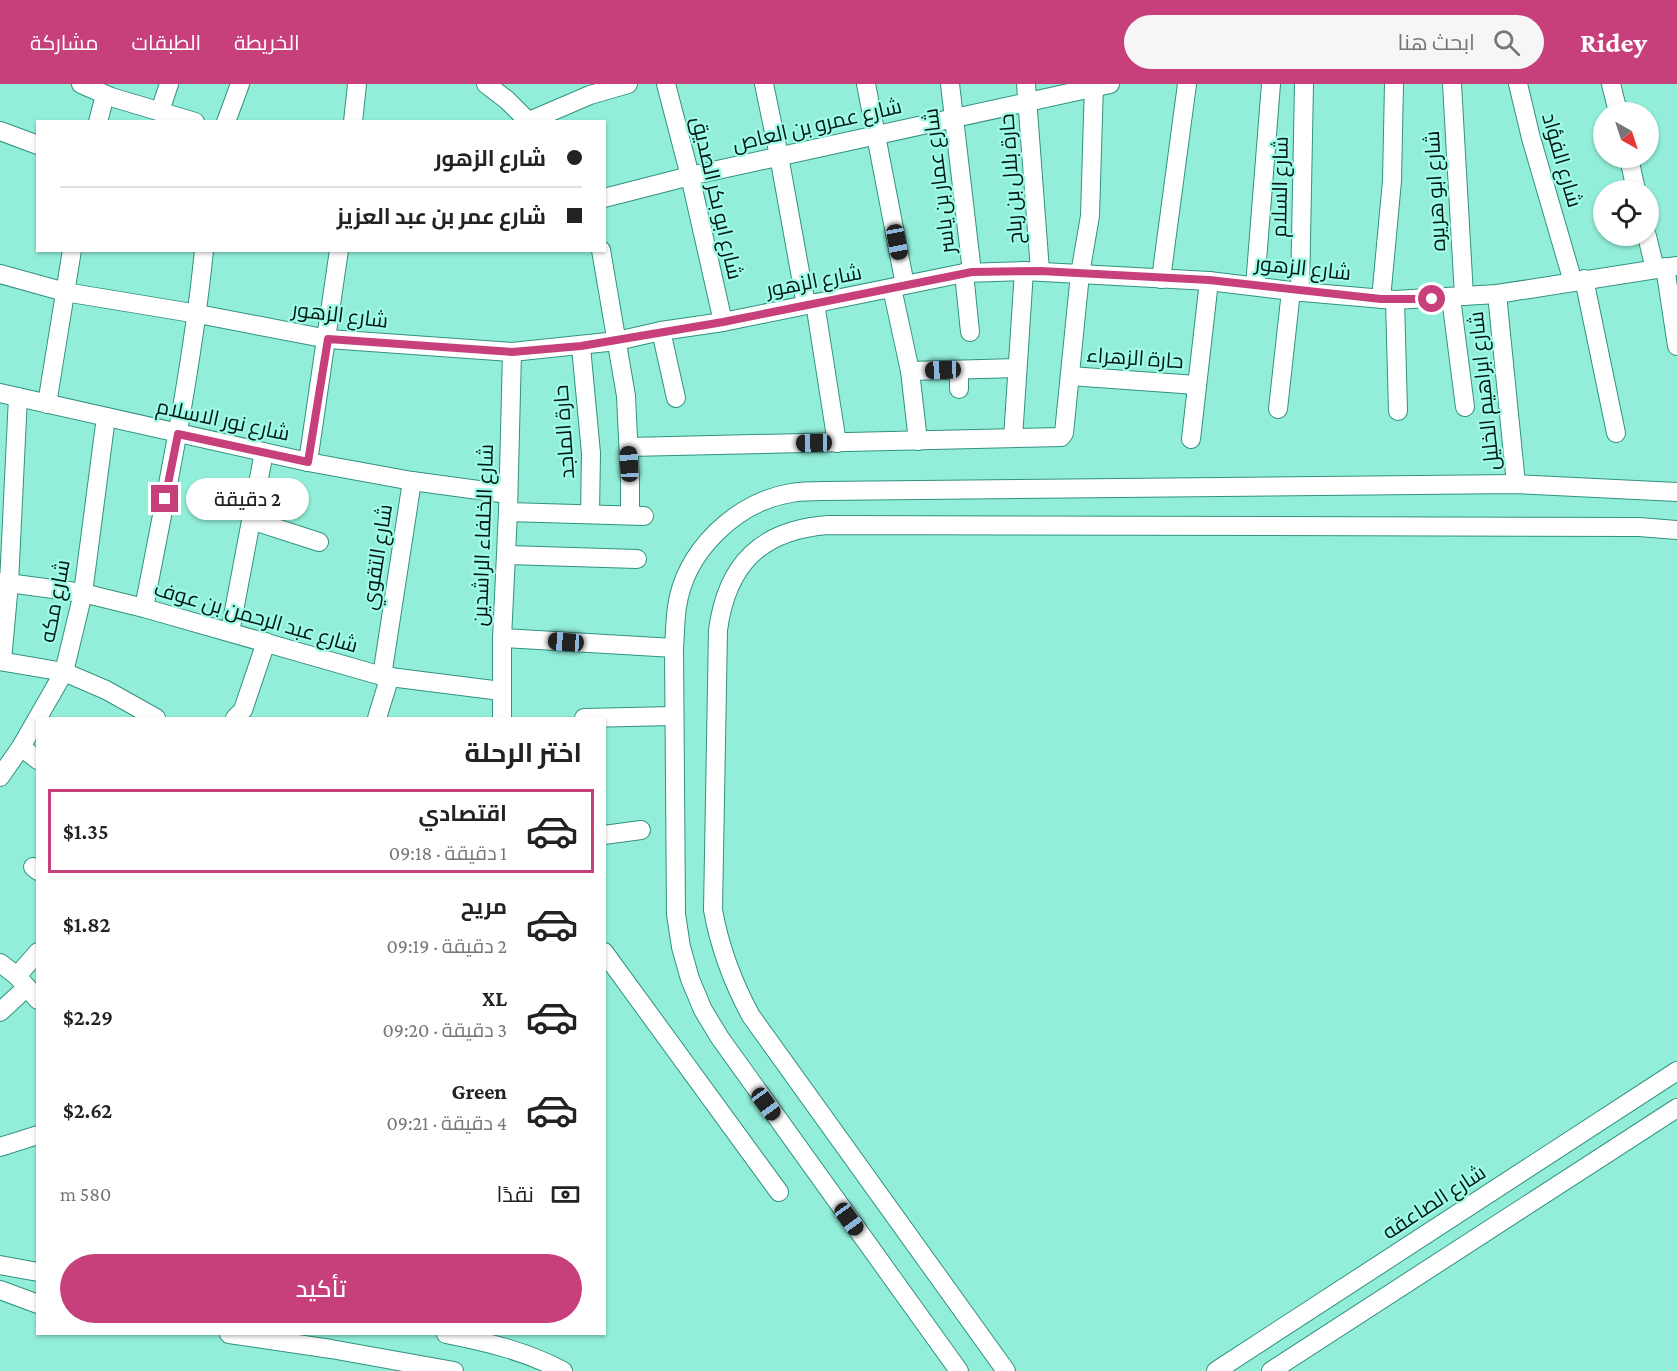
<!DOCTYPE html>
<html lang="ar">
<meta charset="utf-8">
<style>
:root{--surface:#fff;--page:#f6f6f6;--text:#222;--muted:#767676;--line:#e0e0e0;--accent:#c8407b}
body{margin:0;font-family:"Crimson Pro",Cairo,serif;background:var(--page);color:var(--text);direction:rtl;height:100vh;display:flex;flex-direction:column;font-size:22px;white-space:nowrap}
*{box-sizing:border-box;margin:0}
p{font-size:20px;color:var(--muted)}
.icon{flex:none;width:33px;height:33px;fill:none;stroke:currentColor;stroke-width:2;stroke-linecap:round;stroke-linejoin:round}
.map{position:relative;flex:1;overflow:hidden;direction:ltr}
.side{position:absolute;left:36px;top:633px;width:570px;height:618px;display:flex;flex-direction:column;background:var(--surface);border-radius:0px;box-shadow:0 2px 4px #0004;direction:rtl}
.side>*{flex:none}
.banner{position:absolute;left:36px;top:36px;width:570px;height:132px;border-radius:0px;box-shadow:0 2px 4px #0004;direction:rtl;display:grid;align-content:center;height:132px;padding:0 24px;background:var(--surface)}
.needle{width:39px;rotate:141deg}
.fabs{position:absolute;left:1593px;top:18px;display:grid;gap:12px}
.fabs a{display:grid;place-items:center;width:66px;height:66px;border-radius:50%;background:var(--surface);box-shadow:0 2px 4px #0004;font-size:30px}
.end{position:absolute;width:27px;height:27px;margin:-14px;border:8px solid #c8407b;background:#fff;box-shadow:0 0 0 3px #fff}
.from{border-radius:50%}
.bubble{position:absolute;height:42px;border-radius:21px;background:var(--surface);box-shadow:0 2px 4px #0004;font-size:20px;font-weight:600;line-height:42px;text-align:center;direction:rtl}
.car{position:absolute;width:18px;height:36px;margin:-18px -9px;border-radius:8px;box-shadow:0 0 4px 2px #0007;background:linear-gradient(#222 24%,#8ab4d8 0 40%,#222 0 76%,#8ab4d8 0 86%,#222 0)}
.banner b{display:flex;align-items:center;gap:21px;height:57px;font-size:22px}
.banner b+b{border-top:2px solid var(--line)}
.banner i{width:15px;height:15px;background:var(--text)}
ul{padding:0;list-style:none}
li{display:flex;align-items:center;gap:18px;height:84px;margin:0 12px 9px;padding:0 12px;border:3px solid transparent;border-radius:0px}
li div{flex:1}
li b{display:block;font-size:22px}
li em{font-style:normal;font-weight:600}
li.active{border-color:var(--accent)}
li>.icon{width:54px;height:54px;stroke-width:1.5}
h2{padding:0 24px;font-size:27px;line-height:72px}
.pay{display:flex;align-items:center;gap:15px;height:66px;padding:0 24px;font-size:22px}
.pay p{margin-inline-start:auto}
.cta{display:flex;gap:12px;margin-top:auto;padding:12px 24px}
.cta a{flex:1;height:69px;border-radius:36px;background:var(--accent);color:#fff;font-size:24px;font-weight:600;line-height:69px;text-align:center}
header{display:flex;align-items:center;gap:36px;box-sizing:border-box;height:84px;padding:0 30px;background:var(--accent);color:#fff}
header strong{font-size:28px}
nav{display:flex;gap:33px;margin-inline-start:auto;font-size:21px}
.search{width:420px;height:54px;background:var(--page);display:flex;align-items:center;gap:15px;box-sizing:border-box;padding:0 21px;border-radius:33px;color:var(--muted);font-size:22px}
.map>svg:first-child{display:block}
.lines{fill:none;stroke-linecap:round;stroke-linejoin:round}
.minor-casing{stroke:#329280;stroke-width:20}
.minor{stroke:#fff;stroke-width:18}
.route{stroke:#c8407b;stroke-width:8}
.labels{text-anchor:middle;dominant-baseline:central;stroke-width:4.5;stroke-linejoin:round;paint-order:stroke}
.street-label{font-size:21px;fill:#001712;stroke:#9ffbe6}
</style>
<header>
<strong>Ridey</strong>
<div class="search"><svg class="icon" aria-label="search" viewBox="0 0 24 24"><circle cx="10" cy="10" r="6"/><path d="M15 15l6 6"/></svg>ابحث هنا</div>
<nav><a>الخريطة</a><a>الطبقات</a><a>مشاركة</a></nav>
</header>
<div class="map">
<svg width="1677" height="1287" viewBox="0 0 1677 1287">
<rect width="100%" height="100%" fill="#92eed9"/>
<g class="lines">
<defs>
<g id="minor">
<path d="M81,0L111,13L195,38"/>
<path d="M486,0L507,16L529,38"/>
<path d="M666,0L690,92L723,238"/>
<path d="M764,0L779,72L806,221"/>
<path d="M866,0L905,201"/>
<path d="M950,0L972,188"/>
<path d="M1026,0L1040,187"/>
<path d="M1452,0L1464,212"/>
<path d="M1518,0L1531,54L1573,198"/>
<path d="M1611,0L1618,28"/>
<path d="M160,27L169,0"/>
<path d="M98,38L105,11"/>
<path d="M226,38L240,0"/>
<path d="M353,38L357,0"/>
<path d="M527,38L590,11L628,0"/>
<path d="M0,47L38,61"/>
<path d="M1629,74L1636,106"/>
<path d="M604,114L690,92L1110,0"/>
<path d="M1647,152L1655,185"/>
<path d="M601,166L626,312L630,396V431"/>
<path d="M1665,183L1677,262"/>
<path d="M964,189L970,248"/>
<path d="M0,190L65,208L198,230L328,255L512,268L617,257L661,247L723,238L964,189L1024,187L1209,197L1291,207L1395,216L1497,210L1677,182"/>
<path d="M1161,195L1187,0"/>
<path d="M1584,195L1616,349"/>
<path d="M1255,202L1271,0"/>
<path d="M892,204L910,287L918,357"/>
<path d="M1300,208L1304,0"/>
<path d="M1497,210L1516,400"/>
<path d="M1451,214L1465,323"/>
<path d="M1381,215L1392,97L1394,0"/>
<path d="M1395,216L1398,327"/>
<path d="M815,219L837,359"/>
<path d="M661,247L676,314"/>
<path d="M581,263L591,369L590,430"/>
<path d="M959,286V305"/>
<path d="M910,287L1017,284"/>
<path d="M1070,292L1196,301"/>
<path d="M0,309L308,378L412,397L508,410"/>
<path d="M47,320L72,166"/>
<path d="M1278,325L1291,207"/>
<path d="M1013,354L1024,187"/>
<path d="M1191,355L1209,197"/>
<path d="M629,363L1061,353L1064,349L1080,190L1090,132L1094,0"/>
<path d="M308,378L339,166"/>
<path d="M204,412L254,422"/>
<path d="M508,428L644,432"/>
<path d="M251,436L319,458"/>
<path d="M506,471L637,475"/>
<path d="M0,498L83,509L144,524L382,592L501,607"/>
<path d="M144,524C167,405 192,287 204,166"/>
<path d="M230,548L264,368"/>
<path d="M502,554L674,564"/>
<path d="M0,577L64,588L106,606L156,634"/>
<path d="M2,577L9,499L18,313"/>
<path d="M382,592L412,397"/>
<path d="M235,634L243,626L266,558"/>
<path d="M377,634L390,592"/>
<path d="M502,634V554L508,428L512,268"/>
<path d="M584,634L674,632"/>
<path d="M21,663L38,676"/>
<path d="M0,693L21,663L64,588L83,509L106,333"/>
<path d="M604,751L641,746"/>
<path d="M33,783L38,787"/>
<path d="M604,868L779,1108"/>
<path d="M0,879L17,892L38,916"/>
<path d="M17,892L38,868"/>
<path d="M0,928L27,903"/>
<path d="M0,1063L38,1051"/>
<path d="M0,1181L38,1188"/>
<path d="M0,1206L38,1220"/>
<path d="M229,1250L331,1265L454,1287"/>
<path d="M446,1250C486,1258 526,1267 563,1287"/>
<path d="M959,1287L720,954L703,926L690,895L681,863L676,830L674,564C675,551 675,536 677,523C685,467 736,418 791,409C802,407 813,407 824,407L1516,400L1677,408"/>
<path d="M1006,1287L751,932C732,897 720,865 713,826L718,546C727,480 761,446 828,441L1639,443L1677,446"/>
<path d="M1216,1287L1677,987"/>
<path d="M1271,1287L1677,1024"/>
</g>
</defs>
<!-- minor casing -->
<use href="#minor" class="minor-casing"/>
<!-- minor -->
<use href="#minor" class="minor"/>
</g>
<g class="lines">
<!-- route -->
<path class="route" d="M165,415L178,350L308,378L328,255L512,268L581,262L723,238L972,188L1040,187L1209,196L1381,215H1432"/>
</g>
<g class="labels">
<!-- street labels -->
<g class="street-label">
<text transform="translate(817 41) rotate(-13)">شارع عمرو بن العاص</text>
<text transform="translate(1562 76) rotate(74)">شارع الفؤاد</text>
<text transform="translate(1011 95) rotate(-94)">حارة بلال بن رباح</text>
<text transform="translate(939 97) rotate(-97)">شارع عمار بن ياسر</text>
<text transform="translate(1280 103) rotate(-89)">شارع السلام</text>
<text transform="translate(1435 107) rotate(-93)">شارع ابو هريره</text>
<text transform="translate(717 114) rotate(77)">شارع ابو بكر الصديق</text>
<text transform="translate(1303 184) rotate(6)">شارع الزهور</text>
<text transform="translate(814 197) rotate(-11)">شارع الزهور</text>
<text transform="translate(340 231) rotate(7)">شارع الزهور</text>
<text transform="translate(1135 274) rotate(4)">حارة الزهراء</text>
<text transform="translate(1484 307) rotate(-96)">شارع ابراهيم الخليل</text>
<text transform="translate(223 336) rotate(12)">شارع نور الاسلام</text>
<text transform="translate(564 348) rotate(-94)">حارة الماجد</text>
<text transform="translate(483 451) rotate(-88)">شارع الخلفاء الراشدين</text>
<text transform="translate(377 473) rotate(-81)">شارع التقوي</text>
<text transform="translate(55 517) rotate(-79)">شارع مكه</text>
<text transform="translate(256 533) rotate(16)">شارع عبد الرحمن بن عوف</text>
<text transform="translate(1434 1118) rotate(-33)">شارع الصاعقه</text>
</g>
</g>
</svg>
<div class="fabs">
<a><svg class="needle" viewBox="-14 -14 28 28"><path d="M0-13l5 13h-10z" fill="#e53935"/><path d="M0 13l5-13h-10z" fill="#767676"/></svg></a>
<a><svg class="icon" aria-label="locate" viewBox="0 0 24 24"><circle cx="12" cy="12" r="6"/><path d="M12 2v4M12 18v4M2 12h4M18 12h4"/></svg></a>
</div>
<i class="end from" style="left:1432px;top:215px"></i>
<i class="end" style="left:165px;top:415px"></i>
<div class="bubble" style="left:186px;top:394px;width:123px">2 دقيقة</div>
<i class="car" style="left:897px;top:158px;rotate:169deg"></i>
<i class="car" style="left:943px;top:286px;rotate:268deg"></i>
<i class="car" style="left:814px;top:359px;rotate:269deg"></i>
<i class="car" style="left:629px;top:380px;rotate:357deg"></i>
<i class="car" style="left:566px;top:558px;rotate:274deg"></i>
<i class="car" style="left:766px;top:1020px;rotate:144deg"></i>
<i class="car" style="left:849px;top:1135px;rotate:144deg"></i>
<div class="banner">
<b><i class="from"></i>شارع الزهور</b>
<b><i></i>شارع عمر بن عبد العزيز</b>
</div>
<section class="side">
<h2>اختر الرحلة</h2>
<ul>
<li class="active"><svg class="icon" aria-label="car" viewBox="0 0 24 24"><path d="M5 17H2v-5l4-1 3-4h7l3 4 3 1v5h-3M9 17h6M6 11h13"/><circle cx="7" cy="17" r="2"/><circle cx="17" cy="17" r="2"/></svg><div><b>اقتصادي</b><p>1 دقيقة · 09:18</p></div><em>$1.35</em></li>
<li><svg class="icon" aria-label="car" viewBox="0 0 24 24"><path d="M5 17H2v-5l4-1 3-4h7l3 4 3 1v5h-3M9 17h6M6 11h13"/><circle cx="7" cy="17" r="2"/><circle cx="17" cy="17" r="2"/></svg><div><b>مريح</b><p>2 دقيقة · 09:19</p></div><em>$1.82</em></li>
<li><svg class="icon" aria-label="car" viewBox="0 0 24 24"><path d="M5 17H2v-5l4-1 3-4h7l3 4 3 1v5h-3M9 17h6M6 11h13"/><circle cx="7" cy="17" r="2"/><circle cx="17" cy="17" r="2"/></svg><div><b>XL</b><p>3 دقيقة · 09:20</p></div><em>$2.29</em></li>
<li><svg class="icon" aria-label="car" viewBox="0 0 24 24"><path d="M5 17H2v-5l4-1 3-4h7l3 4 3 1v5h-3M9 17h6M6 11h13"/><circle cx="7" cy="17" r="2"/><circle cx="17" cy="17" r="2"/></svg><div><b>Green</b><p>4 دقيقة · 09:21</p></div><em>$2.62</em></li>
</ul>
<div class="pay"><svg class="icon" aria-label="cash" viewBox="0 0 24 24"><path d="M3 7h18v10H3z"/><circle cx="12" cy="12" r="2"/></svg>نقدًا<p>580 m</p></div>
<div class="cta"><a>تأكيد</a></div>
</section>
</div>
